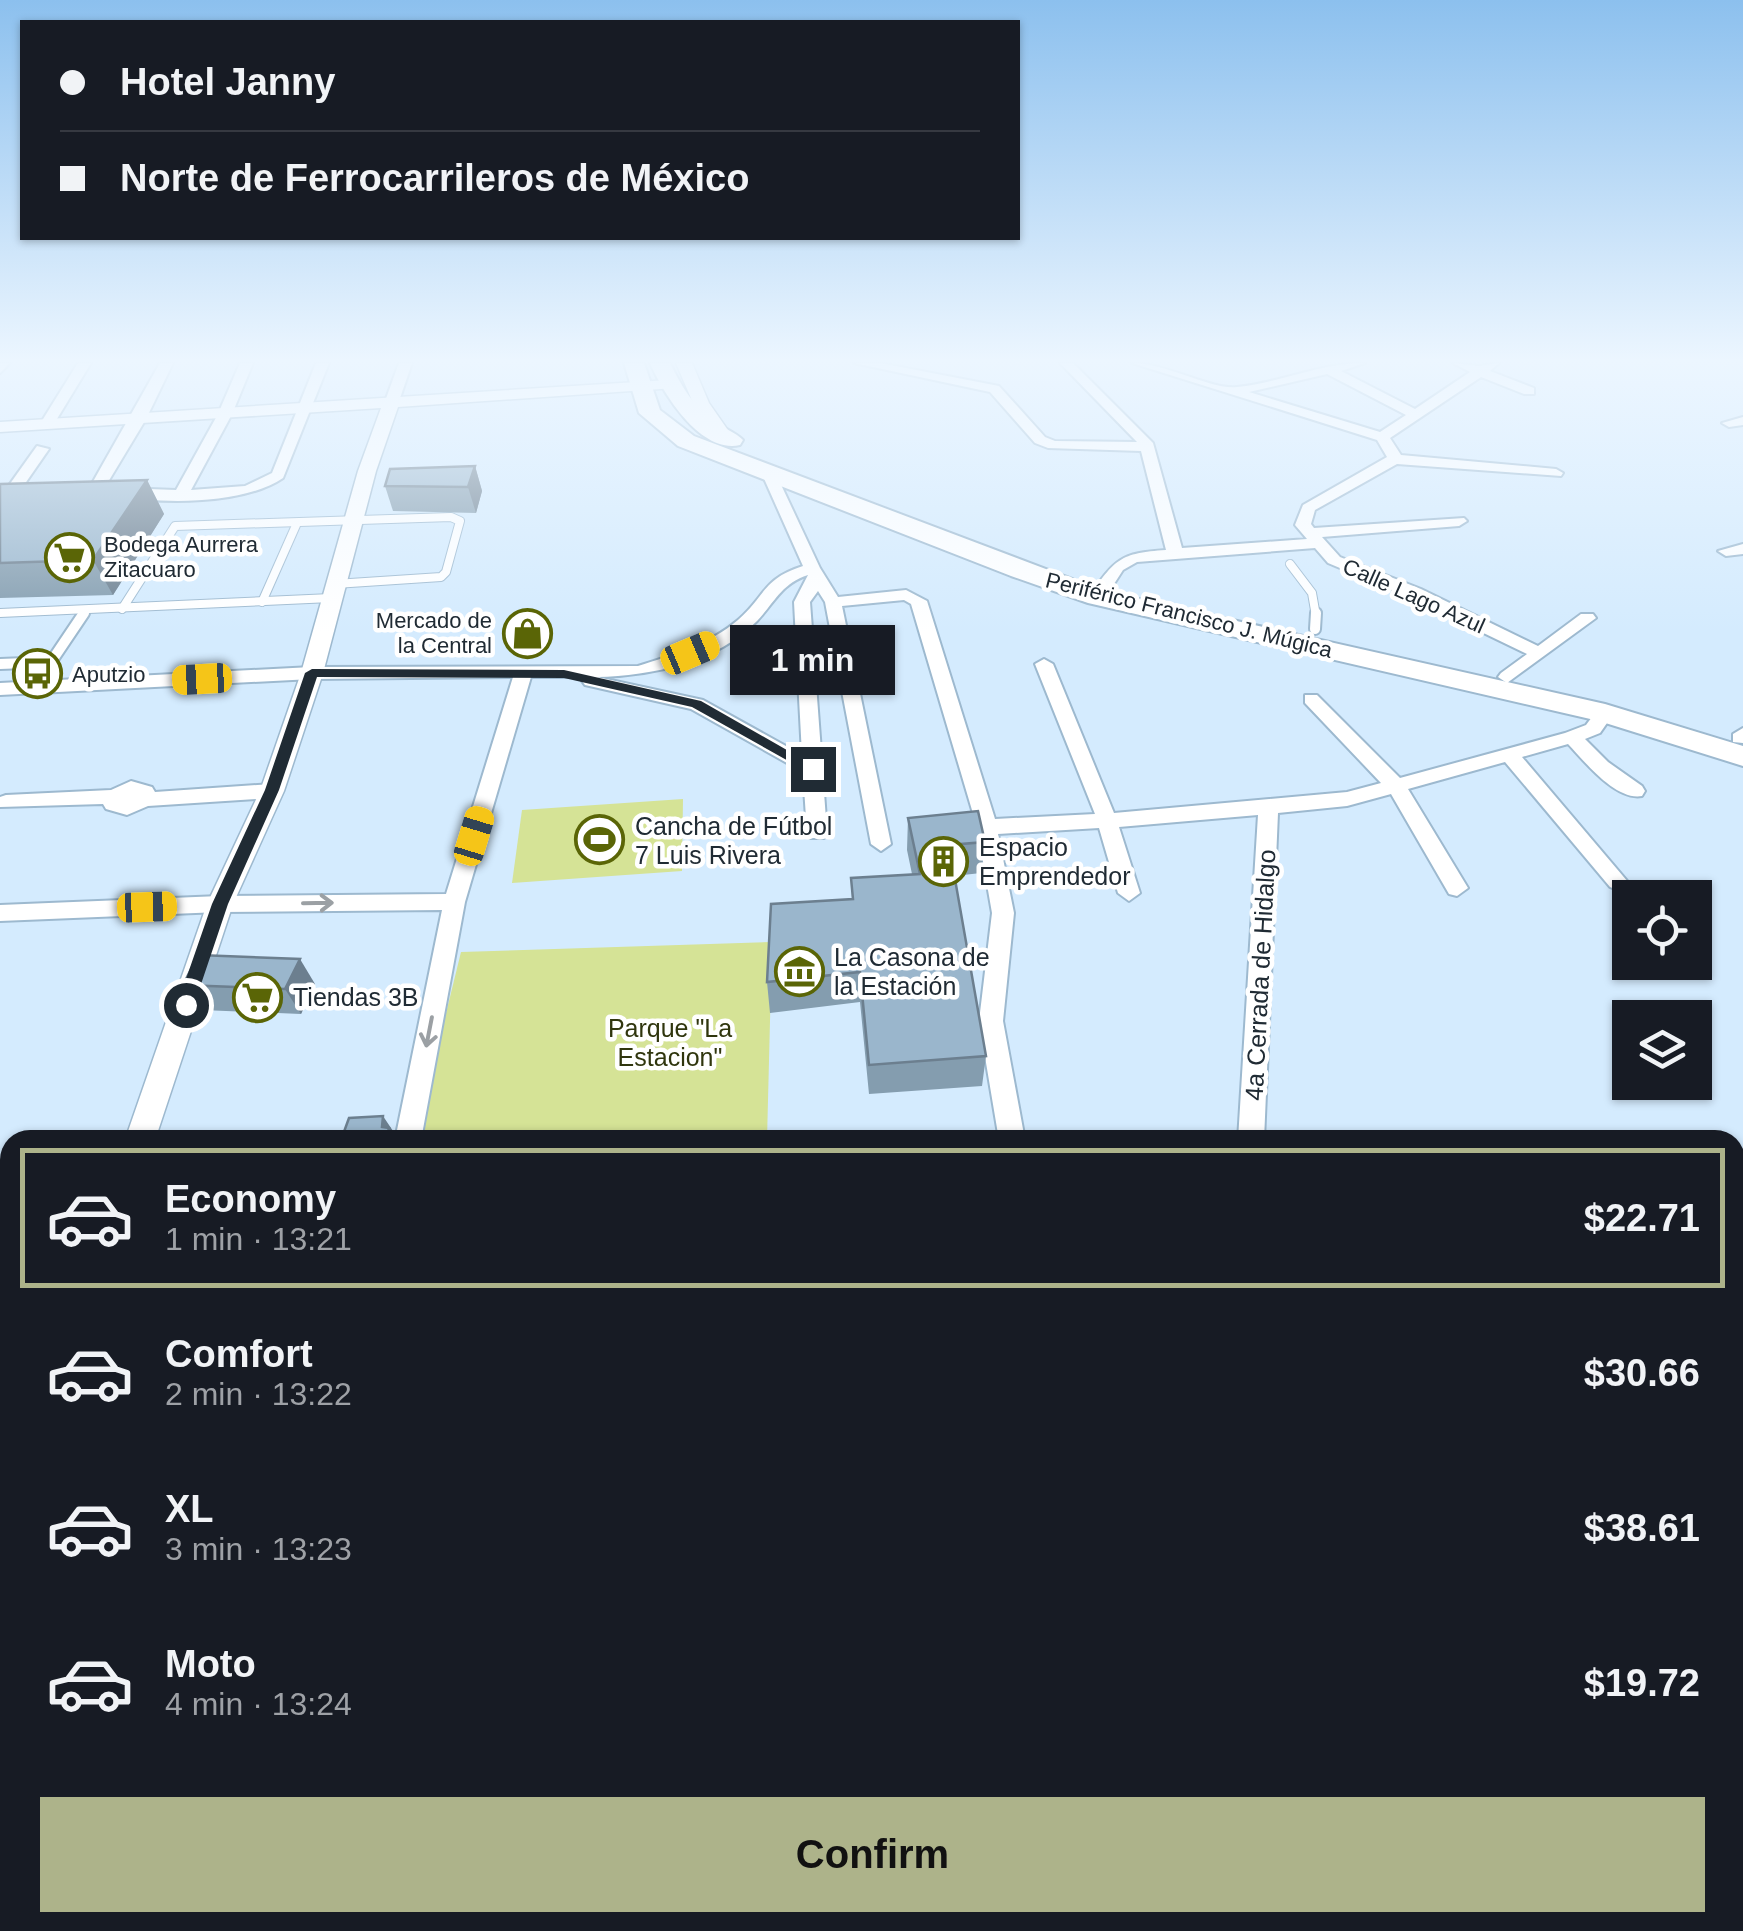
<!DOCTYPE html>
<meta charset="utf-8">
<style>
:root{--surface:#171b24;--page:#242831;--text:#f1f3f6;--muted:#9ea1a6;--line:#363941;--accent:#adb38a}
body{margin:0;font-family:Helvetica,sans-serif;background:var(--page);color:var(--text);height:100vh;display:flex;flex-direction:column;font-size:38px;white-space:nowrap}
*{box-sizing:border-box;margin:0}
p{font-size:32px;color:var(--muted)}
.icon{flex:none;width:55px;height:55px;fill:none;stroke:currentColor;stroke-width:2;stroke-linecap:round;stroke-linejoin:round}
.map{position:relative;flex:1;overflow:hidden}
.details{position:absolute;left:0px;top:1130px;width:1745px;height:802px;display:flex;flex-direction:column;background:var(--surface);border-radius:30px 30px 0 0;box-shadow:0 2px 8px #0004}
.details>*{flex:none}
.top-card{position:absolute;left:20px;top:20px;width:1000px;height:220px;border-radius:0px;box-shadow:0 2px 8px #0004;display:grid;align-content:center;height:220px;padding:0 40px;background:var(--surface)}
.fabs{position:absolute;left:1612px;top:880px;display:grid;gap:20px}
.fabs a{display:grid;place-items:center;width:100px;height:100px;border-radius:0px;background:var(--surface);box-shadow:0 2px 8px #0004;font-size:50px}
.end{position:absolute;width:45px;height:45px;margin:-22px;border:12px solid #202b34;background:#fff;box-shadow:0 0 0 5px #fff}
.from{border-radius:50%}
.bubble{position:absolute;height:70px;border-radius:0px;background:var(--surface);box-shadow:0 2px 8px #0004;font-size:32px;font-weight:700;line-height:70px;text-align:center}
.car{position:absolute;width:30px;height:60px;margin:-30px -15px;border-radius:12px;box-shadow:0 0 8px 2px #0007;background:linear-gradient(#f5c518 24%,#345 0 40%,#f5c518 0 76%,#345 0 86%,#f5c518 0)}
.top-card b{display:flex;align-items:center;gap:35px;height:95px;font-size:38px}
.top-card b+b{border-top:2px solid var(--line)}
.top-card i{width:25px;height:25px;background:var(--text)}
ul{padding:18px 0 0;list-style:none}
li{display:flex;align-items:center;gap:30px;height:140px;margin:0 20px 15px;padding:0 20px;border:5px solid transparent;border-radius:0px}
li div{flex:1}
li b{display:block;font-size:38px}
li em{font-style:normal;font-weight:700}
li.selected{border-color:var(--accent)}
li>.icon{width:90px;height:90px;stroke-width:1.5}
.primary-button{display:flex;gap:20px;margin-top:auto;padding:20px 40px}
.primary-button a{flex:1;height:115px;border-radius:0px;background:var(--accent);color:#111;font-size:40px;font-weight:700;line-height:115px;text-align:center}
.map>svg:first-child{display:block}
.green{fill:#d5e396}
.lines{fill:none;stroke-linecap:round;stroke-linejoin:round}
.service-far1-casing{stroke:#9db9cf;stroke-width:10}
.service-casing{stroke:#9db9cf;stroke-width:14}
.minor-casing{stroke:#9db9cf;stroke-width:4}
.tertiary-casing{stroke:#9db9cf;stroke-width:3}
.primary-casing{stroke:#9db9cf;stroke-width:4}
.service-far1{stroke:#fff;stroke-width:8}
.service{stroke:#fff;stroke-width:10}
.minor{fill:#fff;fill-rule:evenodd}
.tertiary{fill:#fff;fill-rule:evenodd}
.primary{fill:#fff;fill-rule:evenodd}
.wall{fill:#849daf}
.shaded-wall{fill:#6c7f8f}
.building{fill:#9ab6cc;stroke:#6c7f8f;stroke-width:2.5}
.oneway{stroke:#9ba0a4}
.route{fill:#202b34}
.labels{text-anchor:middle;dominant-baseline:central;stroke-width:9;stroke-linejoin:round;paint-order:stroke}
.far-poi-label{font-size:22px;fill:#202b34;stroke:#fff;text-anchor:start}
.far-street-label{font-size:22px;fill:#202b34;stroke:#fff}
.poi-label{font-size:25px;fill:#202b34;stroke:#fff;text-anchor:start}
.street-label{font-size:25px;fill:#202b34;stroke:#fff}
.park-label{font-size:25px;fill:#30360e;stroke:#fff}
</style>
<div class="map">
<svg width="1743" height="1931" viewBox="0 0 1743 1931">
<rect width="100%" height="100%" fill="#d4ebfe"/>
<!-- green -->
<g class="green">
<path d="M683,799L682,871L512,883L522,810Z"/>
<path d="M772,942L767,1140H415L461,952Z"/>
</g>
<g class="lines">
<defs>
<g id="service-far1">
<path d="M1290,564L1312,593L1316,616"/>
<path d="M262,602L297,523"/>
<path d="M122,609L175,526L451,517L460,521L446,572L441,577L335,584"/>
<path d="M0,613L331,598"/>
<path d="M82,616L85,611"/>
</g>
<g id="service">
<path d="M1315,629L1316,613"/>
<path d="M0,664L51,662L84,613"/>
</g>
<g id="minor">
<path d="M0,363H10L0,373Z"/>
<path d="M78,363H91L52,427H42L40,424Z"/>
<path d="M160,363H173L146,419L99,497H89L86,494Z"/>
<path d="M240,363H253L232,414L191,490L245,486L272,473L316,363H329L283,478C243,505 163,504 117,496V490L122,488L176,490L218,414Z"/>
<path d="M399,363H412L398,404L391,408L384,404Z"/>
<path d="M854,363H880L999,386L1045,437L1055,441L1137,442L1060,363H1073L1153,443L1182,548L1307,539L1295,525L1303,505L1387,457L1377,440L1132,363C1166,363 1211,390 1237,387C1283,382 1320,363 1365,363L1341,371L1415,409L1470,372L1453,363L1479,366L1499,363L1490,371L1534,388V394H1524L1481,377L1390,438L1401,455L1556,469L1563,473L1561,476L1397,464L1315,510L1311,524L1314,528L1464,518L1467,521L1459,526L1322,537L1340,557L1421,589L1538,646L1581,614H1593L1596,618L1507,683L1498,677L1501,673L1527,654L1409,597L1328,563L1315,548L1137,562L1123,570L1103,601H1091L1089,597C1115,559 1120,553 1166,550L1141,451L1048,448L1035,443L990,392ZM1327,374L1406,415L1380,432L1249,392Z"/>
<path d="M1743,417V425L1729,427L1722,423Z"/>
<path d="M37,446L49,449L15,498H5L2,495Z"/>
<path d="M769,470L776,474L820,568L838,597L906,590L927,601L995,819L1095,814L1035,664L1044,659L1053,664L1114,813L1347,792L1381,783L1305,703V695H1317L1400,778L1565,733L1586,725L1598,709L1605,707L1614,713L1600,733L1585,739L1608,762L1642,786L1645,791L1642,796C1616,801 1585,762 1568,744L1522,757L1628,882L1617,890L1610,887L1505,762L1408,789L1468,888L1457,896L1449,894L1391,794L1347,806L1278,813L1264,1140H1238L1258,815L1119,827L1140,893L1129,901L1118,893L1099,828L998,834L1014,913L1003,1021L1025,1140H999L979,1021L992,913L977,827L911,604L904,600L842,606L891,844L881,851L871,844L825,602L818,591L810,602L827,833L824,838H810L807,833L803,772L691,709L585,685L582,681L585,677H531L465,902L421,1140H395L442,910L220,912L0,921V905L220,896L446,894L513,677L312,679L0,695V683L312,667L638,666C673,655 710,644 738,620C766,596 762,579 803,566L762,474ZM808,575L794,602L802,755L703,700L597,677C652,676 717,662 757,621C775,602 781,584 808,575Z"/>
<path d="M1743,544V554L1726,556L1718,551Z"/>
<path d="M1743,728V743L1733,742V734Z"/>
<path d="M131,781L152,787L155,792L272,784L282,791L272,798L148,806L127,815L106,809L103,804L0,807V797L6,795L111,790Z"/>
<path d="M10,1326V1372L0,1376V1330Z"/>
<path d="M10,1421V1451L0,1452V1422Z"/>
<path d="M10,1589V1621L0,1622V1590Z"/>
<path d="M10,1795V1831L0,1832V1796Z"/>
<path d="M951,1922H989L990,1931H952Z"/>
</g>
<g id="tertiary">
<path d="M676,363H692L709,403L732,436L729,440H717L693,403Z"/>
<path d="M669,380L677,385L675,388L398,407L376,471L323,673L284,791L233,904L155,1140H125L207,904L260,791L301,673L358,471L381,408L0,432V422Z"/>
<path d="M1735,1153L1743,1154V1182L1735,1181Z"/>
<rect x="0" y="1180" width="10" height="28"/>
<path d="M10,1461V1522L0,1526V1465Z"/>
</g>
<g id="primary">
<path d="M624,363H644L660,410L694,436L1104,591L1605,704L1743,746V766L1599,721L1088,603L1011,576L678,446L639,413Z"/>
<path d="M650,363H670C681,386 694,407 715,422C725,429 735,432 743,440L740,445C700,454 663,393 650,363Z"/>
</g>
</defs>
<!-- service-far1 casing -->
<use href="#service-far1" class="service-far1-casing"/>
<!-- service casing -->
<use href="#service" class="service-casing"/>
<!-- minor casing -->
<use href="#minor" class="minor-casing"/>
<!-- tertiary casing -->
<use href="#tertiary" class="tertiary-casing"/>
<!-- primary casing -->
<use href="#primary" class="primary-casing"/>
<!-- service-far1 -->
<use href="#service-far1" class="service-far1"/>
<!-- service -->
<use href="#service" class="service"/>
<!-- minor -->
<use href="#minor" class="minor"/>
<!-- tertiary -->
<use href="#tertiary" class="tertiary"/>
<!-- primary -->
<use href="#primary" class="primary"/>
</g>
<!-- wall -->
<g class="wall">
<path d="M475,466L482,491L476,513L393,511L385,486Z"/>
<path d="M147,480L164,514L113,595L0,598V484Z"/>
<path d="M908,818L985,842L981,873L954,876L986,1056L982,1086L869,1094L860,1002L770,1013L767,982L852,899L851,878L912,874L907,850Z"/>
<path d="M315,984L301,1014L202,1010L183,985Z"/>
</g>
<!-- shaded-wall -->
<g class="shaded-wall">
<path d="M475,466L482,491L476,513L468,487Z"/>
<path d="M147,480L164,514L113,595L93,560Z"/>
<path d="M300,959L315,984L301,1014L285,989Z"/>
<path d="M383,1116L393,1131V1135L396,1140H385L382,1127Z"/>
</g>
<!-- building -->
<g class="building">
<path d="M475,466L468,487L385,486L390,469Z"/>
<path d="M147,480L93,560L0,563V484Z"/>
<path d="M978,811L985,842L949,845L986,1056L869,1065L860,972L767,982L771,904L853,899L851,878L920,874L908,818Z"/>
<path d="M198,955L300,959L285,989L183,985Z"/>
<path d="M383,1116L382,1127L389,1128L385,1140H341L349,1118Z"/>
</g>
<!-- one-way arrows -->
<defs><path id="oneway-shaft" d="M-6 0H5M1.5-3L5.5 0L1.5 3" fill="none" stroke-width="1.6" stroke-linecap="round" stroke-linejoin="round" transform="scale(2.5)"/></defs>
<g class="oneway">
<use href="#oneway-shaft" transform="translate(318 903) rotate(-1)"/>
<use href="#oneway-shaft" transform="translate(429 1032) rotate(101)"/>
</g>
<!-- sky -->
<linearGradient id="sky" x2="0" y2="1"><stop stop-color="#8cc0ee"/><stop offset="0.57" stop-color="#ecf6ff"/><stop offset="1" stop-color="#ecf6ff" stop-opacity="0"/></linearGradient>
<rect width="1743" height="633" fill="url(#sky)"/>
<!-- route -->
<path class="route" d="M312,669L564,670L701,701L820,769L808,772L692,707L564,678L317,677L279,790L228,904L194,1005L192,1010H180L177,1005L212,904L265,790L305,673Z"/>
<!-- icons -->
<defs>
<symbol id="supermarket-ring" viewBox="-11 -11 22 22"><circle r="9.5" fill="#fff" stroke="#5a6506" stroke-width="1.5"/><path d="M-6-5.5h2.5l.6 2H6L4.5 2H-2.5L-4.4-4H-6ZM-1.5 3.2a1.3 1.3 0 1 0 .1 0ZM3 3.2a1.3 1.3 0 1 0 .1 0Z" fill="#5a6506"/></symbol>
<symbol id="shop-ring" viewBox="-11 -11 22 22"><circle r="9.5" fill="#fff" stroke="#5a6506" stroke-width="1.5"/><path d="M-5-2.5h2.3a2.7 3.5 0 0 1 5.4 0H5L5.5 6h-11ZM-1.5-2.5h3a1.5 2.3 0 0 0-3 0Z" fill="#5a6506"/></symbol>
<symbol id="bus-ring" viewBox="-11 -11 22 22"><circle r="9.5" fill="#fff" stroke="#5a6506" stroke-width="1.5"/><path d="M-5-6H5V4H4V6H2V4H-2V6H-4V4H-5ZM-3.5-4V0h7V-4ZM-3.5 1.2v1.5H-2V1.2ZM2 1.2v1.5H3.5V1.2Z" fill="#5a6506"/></symbol>
<symbol id="stadium-ring" viewBox="-11 -11 22 22"><circle r="9.5" fill="#fff" stroke="#5a6506" stroke-width="1.5"/><path d="M0-5a6.5 5 0 1 0 0 10a6.5 5 0 1 0 0-10ZM-3.5-1.8h7v3.6h-7Z" fill="#5a6506"/></symbol>
<symbol id="building-ring" viewBox="-11 -11 22 22"><circle r="9.5" fill="#fff" stroke="#5a6506" stroke-width="1.5"/><path d="M-4-6H4V6H1V3H-1V6H-4ZM-2.5-4.3h1.7v1.8h-1.7ZM.8-4.3h1.7v1.8H.8ZM-2.5-1h1.7V.8h-1.7ZM.8-1h1.7V.8H.8Z" fill="#5a6506"/></symbol>
<symbol id="museum-ring" viewBox="-11 -11 22 22"><circle r="9.5" fill="#fff" stroke="#5a6506" stroke-width="1.5"/><path d="M0-6L6-3V-2H-6V-3ZM-5-1h2V3h-2ZM-1-1h2V3h-2ZM3-1h2V3H3ZM-6 4H6V6H-6Z" fill="#5a6506"/></symbol>
</defs>
<g fill-rule="evenodd">
<use href="#supermarket-ring" x="42" y="530" width="55" height="55"/>
<use href="#shop-ring" x="500" y="606" width="55" height="55"/>
<use href="#bus-ring" x="10" y="646" width="55" height="55"/>
<use href="#stadium-ring" x="572" y="812" width="55" height="55"/>
<use href="#building-ring" x="916" y="834" width="55" height="55"/>
<use href="#museum-ring" x="772" y="944" width="55" height="55"/>
<use href="#supermarket-ring" x="230" y="970" width="55" height="55"/>
</g>
<g class="labels">
<!-- far-poi labels -->
<g class="far-poi-label">
<text x="104" y="544">Bodega Aurrera<tspan x="104" dy="25">Zitacuaro</tspan></text>
<text x="492" y="620" text-anchor="end">Mercado de<tspan x="492" dy="25">la Central</tspan></text>
<text x="72" y="674">Aputzio</text>
</g>
<!-- far-street labels -->
<g class="far-street-label">
<text transform="translate(1414 596) rotate(24)">Calle Lago Azul</text>
<text transform="translate(1189 615) rotate(14)">Periférico Francisco J. Múgica</text>
</g>
<!-- poi labels -->
<g class="poi-label">
<text x="635" y="826">Cancha de Fútbol<tspan x="635" dy="29">7 Luis Rivera</tspan></text>
<text x="979" y="847">Espacio<tspan x="979" dy="29">Emprendedor</tspan></text>
<text x="834" y="957">La Casona de<tspan x="834" dy="29">la Estación</tspan></text>
<text x="293" y="997">Tiendas 3B</text>
</g>
<!-- street labels -->
<g class="street-label">
<text transform="translate(1260 975) rotate(-87)">4a Cerrada de Hidalgo</text>
</g>
<!-- park labels -->
<g class="park-label">
<text x="670" y="1028">Parque "La<tspan x="670" dy="29">Estacion"</tspan></text>
</g>
</g>
</svg>
<div class="fabs">
<a><svg class="icon" aria-label="locate" viewBox="0 0 24 24"><circle cx="12" cy="12" r="6"/><path d="M12 2v4M12 18v4M2 12h4M18 12h4"/></svg></a>
<a><svg class="icon" aria-label="layers" viewBox="0 0 24 24"><path d="M12 4l9 5-9 5-9-5zM3 14l9 5 9-5"/></svg></a>
</div>
<i class="end from" style="left:186px;top:1005px"></i>
<i class="end" style="left:813px;top:769px"></i>
<div class="bubble" style="left:730px;top:625px;width:165px">1 min</div>
<i class="car" style="left:690px;top:653px;rotate:67deg"></i>
<i class="car" style="left:202px;top:679px;rotate:267deg"></i>
<i class="car" style="left:474px;top:836px;rotate:17deg"></i>
<i class="car" style="left:147px;top:907px;rotate:88deg"></i>
<div class="top-card">
<b><i class="from"></i>Hotel Janny</b>
<b><i></i>Norte de Ferrocarrileros de México</b>
</div>
<section class="details">
<ul>
<li class="selected"><svg class="icon" aria-label="car" viewBox="0 0 24 24"><path d="M5 17H2v-5l4-1 3-4h7l3 4 3 1v5h-3M9 17h6M6 11h13"/><circle cx="7" cy="17" r="2"/><circle cx="17" cy="17" r="2"/></svg><div><b>Economy</b><p>1 min · 13:21</p></div><em>$22.71</em></li>
<li><svg class="icon" aria-label="car" viewBox="0 0 24 24"><path d="M5 17H2v-5l4-1 3-4h7l3 4 3 1v5h-3M9 17h6M6 11h13"/><circle cx="7" cy="17" r="2"/><circle cx="17" cy="17" r="2"/></svg><div><b>Comfort</b><p>2 min · 13:22</p></div><em>$30.66</em></li>
<li><svg class="icon" aria-label="car" viewBox="0 0 24 24"><path d="M5 17H2v-5l4-1 3-4h7l3 4 3 1v5h-3M9 17h6M6 11h13"/><circle cx="7" cy="17" r="2"/><circle cx="17" cy="17" r="2"/></svg><div><b>XL</b><p>3 min · 13:23</p></div><em>$38.61</em></li>
<li><svg class="icon" aria-label="car" viewBox="0 0 24 24"><path d="M5 17H2v-5l4-1 3-4h7l3 4 3 1v5h-3M9 17h6M6 11h13"/><circle cx="7" cy="17" r="2"/><circle cx="17" cy="17" r="2"/></svg><div><b>Moto</b><p>4 min · 13:24</p></div><em>$19.72</em></li>
</ul>
<div class="primary-button"><a>Confirm</a></div>
</section>
</div>
